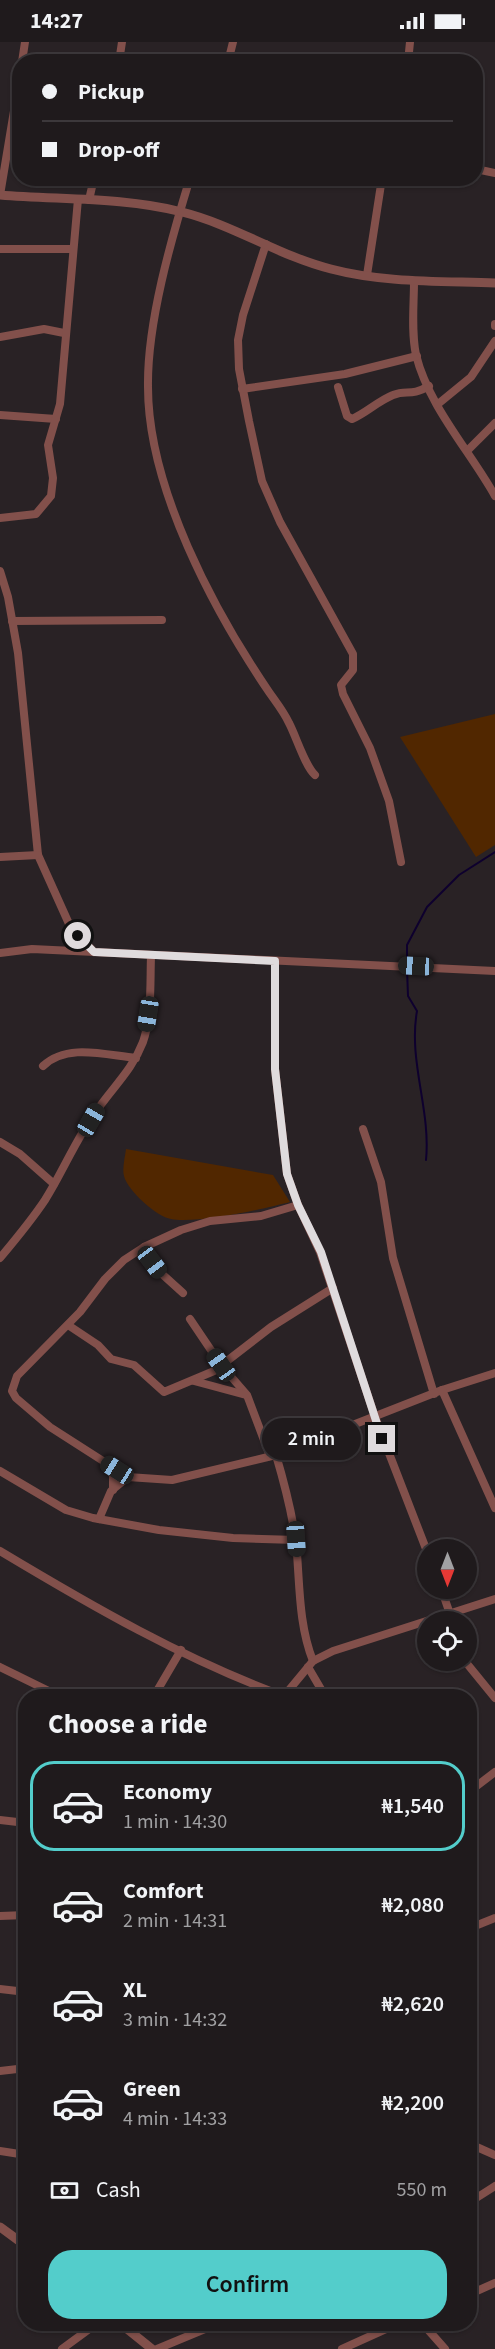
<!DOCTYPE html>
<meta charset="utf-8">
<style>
:root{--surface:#1f1a1c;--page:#2c2729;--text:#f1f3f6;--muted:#a1a1a3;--line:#3c383b;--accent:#53cdcb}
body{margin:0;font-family:"Source Sans 3",sans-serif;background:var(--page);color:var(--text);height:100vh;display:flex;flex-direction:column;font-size:22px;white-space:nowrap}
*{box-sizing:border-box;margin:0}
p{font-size:20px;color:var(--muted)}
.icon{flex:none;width:33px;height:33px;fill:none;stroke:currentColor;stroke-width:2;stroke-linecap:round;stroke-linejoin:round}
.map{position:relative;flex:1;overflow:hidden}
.sheet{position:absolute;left:18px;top:1647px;width:459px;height:642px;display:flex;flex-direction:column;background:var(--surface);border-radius:24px;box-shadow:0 2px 4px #0004,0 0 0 2px var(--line)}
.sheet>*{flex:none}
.top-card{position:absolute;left:12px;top:12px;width:471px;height:132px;border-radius:24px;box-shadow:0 2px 4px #0004,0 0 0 2px var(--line);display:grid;align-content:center;height:132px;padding:0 30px;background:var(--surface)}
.needle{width:39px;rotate:180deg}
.controls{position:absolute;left:417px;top:1497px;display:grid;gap:12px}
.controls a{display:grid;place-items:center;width:60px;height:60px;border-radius:50%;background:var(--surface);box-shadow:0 2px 4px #0004,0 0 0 2px var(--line);font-size:30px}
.end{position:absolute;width:27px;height:27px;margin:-14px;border:8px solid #dfdbdd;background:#111;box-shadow:0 0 0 3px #111}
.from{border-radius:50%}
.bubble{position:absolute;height:42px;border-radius:21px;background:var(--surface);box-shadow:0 2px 4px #0004,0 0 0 2px var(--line);font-size:20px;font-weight:600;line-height:42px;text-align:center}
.car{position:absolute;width:18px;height:36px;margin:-18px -9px;border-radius:8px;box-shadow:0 0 4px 2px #0007;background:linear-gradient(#222 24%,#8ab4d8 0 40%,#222 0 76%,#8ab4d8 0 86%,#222 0)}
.top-card b{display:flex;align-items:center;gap:21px;height:57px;font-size:22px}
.top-card b+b{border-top:2px solid var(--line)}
.top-card i{width:15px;height:15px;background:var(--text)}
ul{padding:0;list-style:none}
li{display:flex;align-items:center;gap:18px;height:90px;margin:0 12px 9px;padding:0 18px;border:3px solid transparent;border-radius:24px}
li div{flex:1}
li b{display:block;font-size:22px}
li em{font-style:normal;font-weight:600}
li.active{border-color:var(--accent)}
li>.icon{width:54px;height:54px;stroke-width:1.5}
h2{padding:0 30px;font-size:27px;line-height:72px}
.pay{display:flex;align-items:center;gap:15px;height:66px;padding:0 30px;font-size:22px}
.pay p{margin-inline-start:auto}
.button{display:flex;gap:12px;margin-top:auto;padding:12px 30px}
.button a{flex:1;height:69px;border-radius:24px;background:var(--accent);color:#111;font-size:24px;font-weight:600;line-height:69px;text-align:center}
.status{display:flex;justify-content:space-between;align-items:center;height:42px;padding:0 30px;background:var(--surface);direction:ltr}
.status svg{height:16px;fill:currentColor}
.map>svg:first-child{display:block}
.green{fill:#512700}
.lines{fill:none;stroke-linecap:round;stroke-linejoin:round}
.stream{stroke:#0e002e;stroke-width:2}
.minor{stroke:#82504b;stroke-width:8}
.tertiary{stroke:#82504b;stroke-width:9}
.route{stroke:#dfdbdd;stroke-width:8}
</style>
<div class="status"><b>14:27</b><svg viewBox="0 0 49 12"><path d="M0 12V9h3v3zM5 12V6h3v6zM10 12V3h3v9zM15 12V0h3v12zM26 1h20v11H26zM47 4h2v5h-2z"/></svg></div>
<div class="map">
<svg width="495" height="2307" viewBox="0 0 495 2307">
<rect width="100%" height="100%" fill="#292225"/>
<!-- green -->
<g class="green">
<path d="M495,672V803L476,815L400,695Z"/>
<path d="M126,1107L273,1133L290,1160C264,1167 195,1182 171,1177C157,1175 127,1148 124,1134C122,1127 125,1115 126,1107Z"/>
</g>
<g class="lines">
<!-- stream -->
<g class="stream">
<path d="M407,922V903L427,865L459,833L495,810"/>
<path d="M407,927L408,954L417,969C408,1019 431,1068 426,1118"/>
</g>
<!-- minor -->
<g class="minor">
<path d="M22,20L25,0"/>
<path d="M119,20L122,0"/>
<path d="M228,20L233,0"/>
<path d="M408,20L410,0"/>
<path d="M476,127L495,131"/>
<path d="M190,136C171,198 147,281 148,345C148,446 214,569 269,650C276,660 284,670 289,681C296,694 305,724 315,733"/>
<path d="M0,153L20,33"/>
<path d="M89,158L94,136"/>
<path d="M266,202L243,273L238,298L239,327L249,379L262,439L280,480L353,612V628L341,643L343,652L370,706L389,759L401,820"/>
<path d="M0,207H73"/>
<path d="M367,233L382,136"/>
<path d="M414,239C414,263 411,289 416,313C429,365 470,409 495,454"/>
<path d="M495,282V284"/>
<path d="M0,295L44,287L64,291"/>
<path d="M338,345L347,374L352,377C366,371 378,359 393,353C407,347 410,355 429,344"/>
<path d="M242,347L345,332L417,314"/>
<path d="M438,362L471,335L495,299"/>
<path d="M0,373L56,377"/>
<path d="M467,409L495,381"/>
<path d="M0,476L36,472L51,454L53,436L48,403L60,362L78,157"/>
<path d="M0,529L8,555L18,611L38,813L70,884L94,910"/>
<path d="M12,579L162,578"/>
<path d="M0,815L38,813"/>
<path d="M0,911L32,907L495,929"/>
<path d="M275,919V1027L287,1132L298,1163L320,1210L375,1375L428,1512"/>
<path d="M43,1024C67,1001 105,1013 136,1016"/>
<path d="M363,1087L381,1140L393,1216L434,1352"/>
<path d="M0,1100L20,1112L54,1142"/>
<path d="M298,1163L261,1174L210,1179L181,1188L144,1205L124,1218L105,1237L80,1270L17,1334L12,1349L16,1356L50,1385L128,1435L172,1438L276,1413L442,1348L495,1331"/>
<path d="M144,1205L162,1232L183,1251"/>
<path d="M0,1216C16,1197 31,1179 45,1158C64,1128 78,1092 100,1064C116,1042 133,1026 143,1000C152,974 150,941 151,914"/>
<path d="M190,1277L221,1323L247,1353L270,1414"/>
<path d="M68,1283L98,1303L111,1317L134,1323L164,1350L214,1329L271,1285L333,1246"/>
<path d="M194,1339L246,1353"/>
<path d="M442,1348L495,1466"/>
<path d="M276,1413C284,1440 292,1471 296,1500C300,1540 298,1581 313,1619"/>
<path d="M106,1421L113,1433V1448"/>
<path d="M0,1429L66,1468L93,1476L159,1488L233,1496L296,1498"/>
<path d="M99,1477L111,1449L128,1435"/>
<path d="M0,1509C90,1563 185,1618 284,1654"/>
<path d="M441,1546L450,1572"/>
<path d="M464,1618L495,1656"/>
<path d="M0,1625L59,1654"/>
<path d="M308,1625L325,1654"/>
<path d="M154,1654L181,1608"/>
<path d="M284,1654L313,1619L333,1609L495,1557"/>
<path d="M470,1749L495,1730"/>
<path d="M0,1778L26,1781"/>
<path d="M0,1874L26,1873"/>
<path d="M470,1886L495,1876"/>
<path d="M0,1947L26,1950"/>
<path d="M0,2029L26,2026"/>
<path d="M470,2102L495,2113"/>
<path d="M0,2109L26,2113"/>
<path d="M470,2160L495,2144"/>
<path d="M470,2252L495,2241"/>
<path d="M423,2282L445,2307"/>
<path d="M62,2307L96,2282"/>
<path d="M157,2307L217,2282"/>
<path d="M342,2307L397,2282"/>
</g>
<!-- tertiary -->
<g class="tertiary">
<path d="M0,153C60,158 123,155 182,170C234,183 279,214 331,227C384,241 441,239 495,241"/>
<path d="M0,2185L26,2204"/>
<path d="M121,2282L152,2307"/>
</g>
</g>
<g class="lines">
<!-- route -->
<path class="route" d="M78,894L94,910L275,919V1027L287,1132L298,1163L321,1210L382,1397"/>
</g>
</svg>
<div class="controls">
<a><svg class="needle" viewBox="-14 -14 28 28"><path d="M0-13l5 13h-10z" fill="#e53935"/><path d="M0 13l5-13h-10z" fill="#a1a1a3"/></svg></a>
<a><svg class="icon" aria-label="locate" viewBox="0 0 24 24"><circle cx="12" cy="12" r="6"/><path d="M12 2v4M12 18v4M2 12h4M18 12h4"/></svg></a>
</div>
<i class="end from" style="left:78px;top:894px"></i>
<i class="end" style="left:382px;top:1397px"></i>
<div class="bubble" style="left:262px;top:1376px;width:99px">2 min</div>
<i class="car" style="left:416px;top:924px;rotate:273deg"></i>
<i class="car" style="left:148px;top:972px;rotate:189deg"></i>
<i class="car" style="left:91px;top:1078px;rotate:30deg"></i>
<i class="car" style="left:152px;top:1220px;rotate:143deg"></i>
<i class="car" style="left:221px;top:1323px;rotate:325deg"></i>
<i class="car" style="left:117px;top:1428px;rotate:302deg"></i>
<i class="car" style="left:296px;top:1497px;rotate:176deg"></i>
<div class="top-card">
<b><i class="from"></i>Pickup</b>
<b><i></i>Drop-off</b>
</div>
<section class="sheet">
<h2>Choose a ride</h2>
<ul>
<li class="active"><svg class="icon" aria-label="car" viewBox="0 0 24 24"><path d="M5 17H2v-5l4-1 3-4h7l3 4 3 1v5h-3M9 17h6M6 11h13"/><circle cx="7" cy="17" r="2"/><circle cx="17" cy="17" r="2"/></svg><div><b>Economy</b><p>1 min · 14:30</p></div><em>₦1,540</em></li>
<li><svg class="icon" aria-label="car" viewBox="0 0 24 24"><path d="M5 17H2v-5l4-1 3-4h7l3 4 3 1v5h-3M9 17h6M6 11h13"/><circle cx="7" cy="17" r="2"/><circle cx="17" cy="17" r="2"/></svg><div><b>Comfort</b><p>2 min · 14:31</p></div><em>₦2,080</em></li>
<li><svg class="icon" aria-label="car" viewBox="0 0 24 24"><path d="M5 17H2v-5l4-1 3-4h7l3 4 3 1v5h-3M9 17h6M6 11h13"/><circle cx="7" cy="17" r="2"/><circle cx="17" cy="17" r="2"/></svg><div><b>XL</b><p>3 min · 14:32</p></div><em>₦2,620</em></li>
<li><svg class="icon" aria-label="car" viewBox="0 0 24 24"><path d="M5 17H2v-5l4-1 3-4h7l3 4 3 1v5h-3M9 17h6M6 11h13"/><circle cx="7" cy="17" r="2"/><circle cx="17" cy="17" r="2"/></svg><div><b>Green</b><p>4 min · 14:33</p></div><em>₦2,200</em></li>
</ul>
<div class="pay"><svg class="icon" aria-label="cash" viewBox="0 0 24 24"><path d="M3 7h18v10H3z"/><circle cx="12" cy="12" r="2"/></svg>Cash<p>550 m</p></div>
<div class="button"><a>Confirm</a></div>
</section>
</div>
